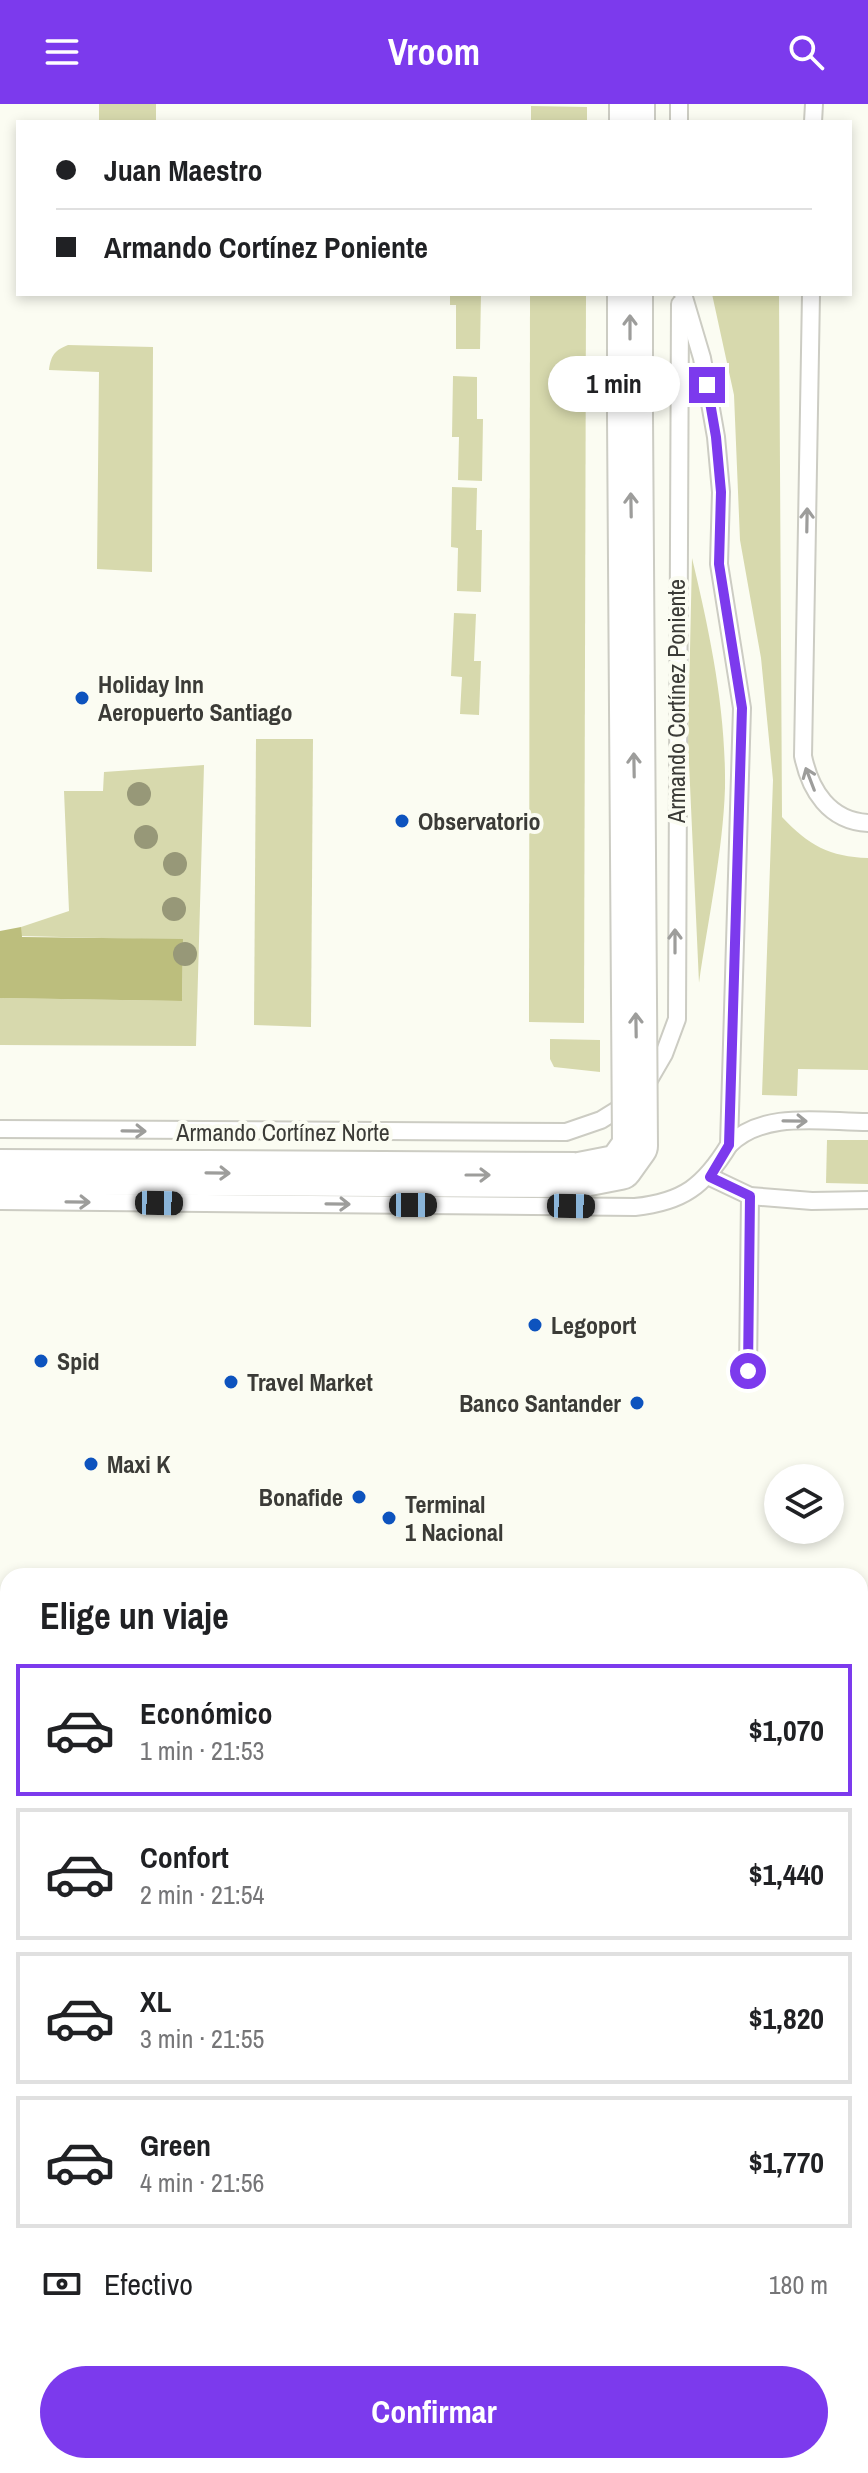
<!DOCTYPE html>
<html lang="es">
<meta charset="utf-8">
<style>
:root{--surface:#fff;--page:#f2f2f2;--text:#202124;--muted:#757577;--line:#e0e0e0;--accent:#7c3aed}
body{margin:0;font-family:"Archivo Narrow",sans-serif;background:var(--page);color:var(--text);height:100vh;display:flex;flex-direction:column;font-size:30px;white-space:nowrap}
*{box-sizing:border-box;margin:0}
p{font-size:26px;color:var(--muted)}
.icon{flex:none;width:44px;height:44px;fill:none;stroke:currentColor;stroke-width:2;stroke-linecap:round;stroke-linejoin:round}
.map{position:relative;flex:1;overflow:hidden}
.sheet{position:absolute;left:0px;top:1464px;width:868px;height:906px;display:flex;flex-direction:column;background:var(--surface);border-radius:24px 24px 0 0;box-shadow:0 4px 12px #0003}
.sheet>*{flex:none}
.top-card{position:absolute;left:16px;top:16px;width:836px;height:176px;border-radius:0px;box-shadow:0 4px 12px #0003;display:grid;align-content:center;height:176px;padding:0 40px;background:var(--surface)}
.tools{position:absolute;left:764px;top:1360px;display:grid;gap:16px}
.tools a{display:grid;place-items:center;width:80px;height:80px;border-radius:50%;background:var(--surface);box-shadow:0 4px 12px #0003;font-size:40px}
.end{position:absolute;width:36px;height:36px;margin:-18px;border:10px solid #7c3aed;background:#fff;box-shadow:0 0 0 4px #fff}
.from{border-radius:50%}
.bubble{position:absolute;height:56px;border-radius:28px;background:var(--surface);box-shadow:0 4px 12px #0003;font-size:26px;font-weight:700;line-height:56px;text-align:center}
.car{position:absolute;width:24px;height:48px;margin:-24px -12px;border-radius:10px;box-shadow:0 0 6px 2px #0007;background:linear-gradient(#222 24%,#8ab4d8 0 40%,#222 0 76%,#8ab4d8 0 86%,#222 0)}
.top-card b{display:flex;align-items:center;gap:28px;height:76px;font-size:30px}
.top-card b+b{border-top:2px solid var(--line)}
.top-card i{width:20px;height:20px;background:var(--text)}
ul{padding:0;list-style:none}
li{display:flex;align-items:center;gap:24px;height:132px;margin:0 16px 12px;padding:0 24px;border:4px solid var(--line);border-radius:0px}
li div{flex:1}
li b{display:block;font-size:30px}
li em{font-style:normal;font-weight:700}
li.selected{border-color:var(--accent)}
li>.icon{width:72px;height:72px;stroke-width:1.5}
h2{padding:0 40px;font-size:36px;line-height:96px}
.pay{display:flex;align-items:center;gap:20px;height:88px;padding:0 40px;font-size:30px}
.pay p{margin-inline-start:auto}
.button{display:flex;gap:16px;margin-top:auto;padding:16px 40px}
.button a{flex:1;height:92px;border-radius:48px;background:var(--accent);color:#fff;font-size:32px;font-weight:700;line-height:92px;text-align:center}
header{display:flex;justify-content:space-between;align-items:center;height:104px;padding:0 40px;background:var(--accent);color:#fff;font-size:36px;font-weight:700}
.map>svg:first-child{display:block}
.green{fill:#d7d9ad}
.water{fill:#bcbe7d}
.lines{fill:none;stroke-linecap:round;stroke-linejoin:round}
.taxiway{stroke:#b8b8b0;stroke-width:100}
.service-casing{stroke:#ccccc3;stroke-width:20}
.trunk-casing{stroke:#ccccc3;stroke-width:48}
.service{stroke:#fff;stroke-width:16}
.trunk{stroke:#fff;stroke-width:44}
.trunk-bridge-casing{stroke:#ccccc3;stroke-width:48;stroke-linecap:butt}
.trunk-bridge{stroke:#fff;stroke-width:44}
.tree{fill:#979878}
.oneway{stroke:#9d9d9b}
.route{stroke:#7c3aed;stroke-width:10}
.poi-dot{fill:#0d53be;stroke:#fbfcf2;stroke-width:3}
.labels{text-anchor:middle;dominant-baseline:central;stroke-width:8;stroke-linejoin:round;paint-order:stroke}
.poi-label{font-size:24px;font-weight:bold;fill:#3b3b37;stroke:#fbfcf2;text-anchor:start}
.street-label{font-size:24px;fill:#3b3b37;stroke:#fbfcf2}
</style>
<header><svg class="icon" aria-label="menu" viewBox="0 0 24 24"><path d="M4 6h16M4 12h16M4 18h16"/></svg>Vroom<svg class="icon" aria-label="search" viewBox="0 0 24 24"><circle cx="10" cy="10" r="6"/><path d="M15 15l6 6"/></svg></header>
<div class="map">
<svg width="868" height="2369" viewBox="0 0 868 2369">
<rect width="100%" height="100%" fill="#fbfcf2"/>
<!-- green -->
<g class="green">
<rect x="99" y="0" width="57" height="18"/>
<path d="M531,2L587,3V18H531Z"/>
<path d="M450,190H481L480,245H456V201H450Z"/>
<path d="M530,190H586L584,919L529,918Z"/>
<path d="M712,190H779L782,713C808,741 830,753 868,754V966L798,965L797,992L762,991L773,676L761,554L740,436L734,291Z"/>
<path d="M68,241L153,243L152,468L97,465L99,268L49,266C51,251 55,246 68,241Z"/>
<path d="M453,272L477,273V315H483L482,377L458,376L459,333H452Z"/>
<path d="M452,383L477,384L476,426H482L481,488L457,487L458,444L451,443Z"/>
<path d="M692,454C710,530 726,605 725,684C723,747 708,816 699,879L688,637Z"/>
<path d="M454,509L476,510L474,557H481L479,611L460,610L462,573L451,572Z"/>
<path d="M256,635H313L311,923L254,921Z"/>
<path d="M204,661L196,942L0,941V894L182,897L183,836L21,832V823L69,807L64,687H103L104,668Z"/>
<path d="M550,935L600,936V968L554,963L550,955Z"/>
<path d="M827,1036H868V1080L826,1079Z"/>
</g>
<!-- water -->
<path class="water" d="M21,823L22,833L183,835L182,897L0,894V827Z"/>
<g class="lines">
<!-- taxiway -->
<path class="taxiway" d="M0,2366L722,2369"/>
<defs>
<g id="service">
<path d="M679,0V18"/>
<path d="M813,18L814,0"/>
<path d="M811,190L803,652C810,686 829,717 868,719"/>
<path d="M646,981L664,950L677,915L680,200"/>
<path d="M0,1025L566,1028L601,1016L630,998"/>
<path d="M729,1041C764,1006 822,1018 868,1018"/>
<path d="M710,1073L750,1092L812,1097L868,1096"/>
<path d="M0,1097L635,1103C683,1098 704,1082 729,1041L742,604L719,460L721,388L716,333L702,254L683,190"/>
<path d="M748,1267L750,1092"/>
<path d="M0,1682H8"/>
<path d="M860,1683H868"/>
<path d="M0,2171H8"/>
<path d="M860,2179H868"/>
<path d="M123,2366V2369"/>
<path d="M539,2367V2369"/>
</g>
<g id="trunk">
<path d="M632,18V0"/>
<path d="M630,312V190"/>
<path d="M0,1068L579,1071"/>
</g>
</defs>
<!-- service casing -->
<use href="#service" class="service-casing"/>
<!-- trunk casing -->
<use href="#trunk" class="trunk-casing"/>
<!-- service -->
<use href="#service" class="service"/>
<!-- trunk -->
<use href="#trunk" class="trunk"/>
<defs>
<path id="trunk-bridge" d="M579,1071L620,1063L635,1042L630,312"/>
</defs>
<!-- trunk-bridge casing -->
<use href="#trunk-bridge" class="trunk-bridge-casing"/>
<!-- trunk-bridge -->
<use href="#trunk-bridge" class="trunk-bridge"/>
</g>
<!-- trees -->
<g class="tree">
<circle cx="139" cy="690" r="12"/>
<circle cx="146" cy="733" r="12"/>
<circle cx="175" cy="760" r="12"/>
<circle cx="174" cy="805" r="12"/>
<circle cx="185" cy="850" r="12"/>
</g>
<!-- one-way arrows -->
<defs><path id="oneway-shaft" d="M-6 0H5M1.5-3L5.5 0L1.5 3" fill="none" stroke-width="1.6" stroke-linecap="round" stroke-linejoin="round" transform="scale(2)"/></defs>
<g class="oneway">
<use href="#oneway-shaft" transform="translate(630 223) rotate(-90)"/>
<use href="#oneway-shaft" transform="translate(631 401) rotate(-91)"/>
<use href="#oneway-shaft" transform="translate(807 416) rotate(-89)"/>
<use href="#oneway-shaft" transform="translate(634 661) rotate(-91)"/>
<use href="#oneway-shaft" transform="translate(810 675) rotate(-111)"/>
<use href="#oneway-shaft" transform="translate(675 837) rotate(-90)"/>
<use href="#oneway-shaft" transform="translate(636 921) rotate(-91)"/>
<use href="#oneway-shaft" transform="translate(795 1017) rotate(1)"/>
<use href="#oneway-shaft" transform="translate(134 1027) rotate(1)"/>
<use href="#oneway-shaft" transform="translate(218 1069) rotate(1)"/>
<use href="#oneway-shaft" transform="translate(478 1071)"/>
<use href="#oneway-shaft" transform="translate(78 1098) rotate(1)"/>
<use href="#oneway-shaft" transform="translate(338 1100) rotate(1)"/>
</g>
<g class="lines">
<!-- route -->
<path class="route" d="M707,281L716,333L721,388L719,460L742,604L729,1041L710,1073L750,1092L748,1267"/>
</g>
<!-- markers -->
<g class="poi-dot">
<circle cx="82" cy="594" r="8"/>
<circle cx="402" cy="717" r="8"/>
<circle cx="535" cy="1221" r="8"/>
<circle cx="41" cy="1257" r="8"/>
<circle cx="231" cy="1278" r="8"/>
<circle cx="637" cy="1299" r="8"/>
<circle cx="91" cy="1360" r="8"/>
<circle cx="359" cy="1393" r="8"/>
<circle cx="389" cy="1414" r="8"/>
</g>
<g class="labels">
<!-- poi labels -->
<g class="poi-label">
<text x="98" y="580">Holiday Inn<tspan x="98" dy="28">Aeropuerto Santiago</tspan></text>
<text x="418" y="717">Observatorio</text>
<text x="551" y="1221">Legoport</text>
<text x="57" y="1257">Spid</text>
<text x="247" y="1278">Travel Market</text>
<text x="621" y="1299" text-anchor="end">Banco Santander</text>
<text x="107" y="1360">Maxi K</text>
<text x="343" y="1393" text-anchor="end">Bonafide</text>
<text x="405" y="1400">Terminal<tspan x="405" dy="28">1 Nacional</tspan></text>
</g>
<!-- street labels -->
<g class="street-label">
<text transform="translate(676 597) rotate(-90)">Armando Cortínez Poniente</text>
<text x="283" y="1028">Armando Cortínez Norte</text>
</g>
</g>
</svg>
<div class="tools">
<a><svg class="icon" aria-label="layers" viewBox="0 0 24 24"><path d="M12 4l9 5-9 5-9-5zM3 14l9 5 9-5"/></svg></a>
</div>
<i class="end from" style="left:748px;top:1267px"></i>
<i class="end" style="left:707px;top:281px"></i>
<div class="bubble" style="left:548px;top:252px;width:132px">1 min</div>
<i class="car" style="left:159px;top:1099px;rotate:91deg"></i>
<i class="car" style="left:413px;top:1101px;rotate:90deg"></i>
<i class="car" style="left:571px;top:1102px;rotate:91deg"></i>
<div class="top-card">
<b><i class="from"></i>Juan Maestro</b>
<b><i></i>Armando Cortínez Poniente</b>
</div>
<section class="sheet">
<h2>Elige un viaje</h2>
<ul>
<li class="selected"><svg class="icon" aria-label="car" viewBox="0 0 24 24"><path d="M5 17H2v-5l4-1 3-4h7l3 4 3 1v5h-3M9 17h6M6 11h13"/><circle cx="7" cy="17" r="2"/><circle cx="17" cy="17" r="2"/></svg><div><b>Económico</b><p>1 min · 21:53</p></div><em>$1,070</em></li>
<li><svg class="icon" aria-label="car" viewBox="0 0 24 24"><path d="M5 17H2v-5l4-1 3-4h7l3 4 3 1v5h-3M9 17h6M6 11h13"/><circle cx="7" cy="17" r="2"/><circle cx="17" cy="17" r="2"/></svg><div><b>Confort</b><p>2 min · 21:54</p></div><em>$1,440</em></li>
<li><svg class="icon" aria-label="car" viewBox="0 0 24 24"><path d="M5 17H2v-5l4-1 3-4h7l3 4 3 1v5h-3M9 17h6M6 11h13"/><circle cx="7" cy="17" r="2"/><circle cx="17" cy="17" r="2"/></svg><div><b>XL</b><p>3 min · 21:55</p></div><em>$1,820</em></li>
<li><svg class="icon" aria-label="car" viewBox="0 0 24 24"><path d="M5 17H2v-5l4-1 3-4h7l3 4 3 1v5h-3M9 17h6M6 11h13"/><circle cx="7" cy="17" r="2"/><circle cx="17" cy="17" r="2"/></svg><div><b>Green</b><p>4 min · 21:56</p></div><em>$1,770</em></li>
</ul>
<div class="pay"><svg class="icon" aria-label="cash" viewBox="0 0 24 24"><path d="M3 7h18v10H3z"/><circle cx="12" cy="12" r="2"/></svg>Efectivo<p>180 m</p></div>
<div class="button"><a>Confirmar</a></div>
</section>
</div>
